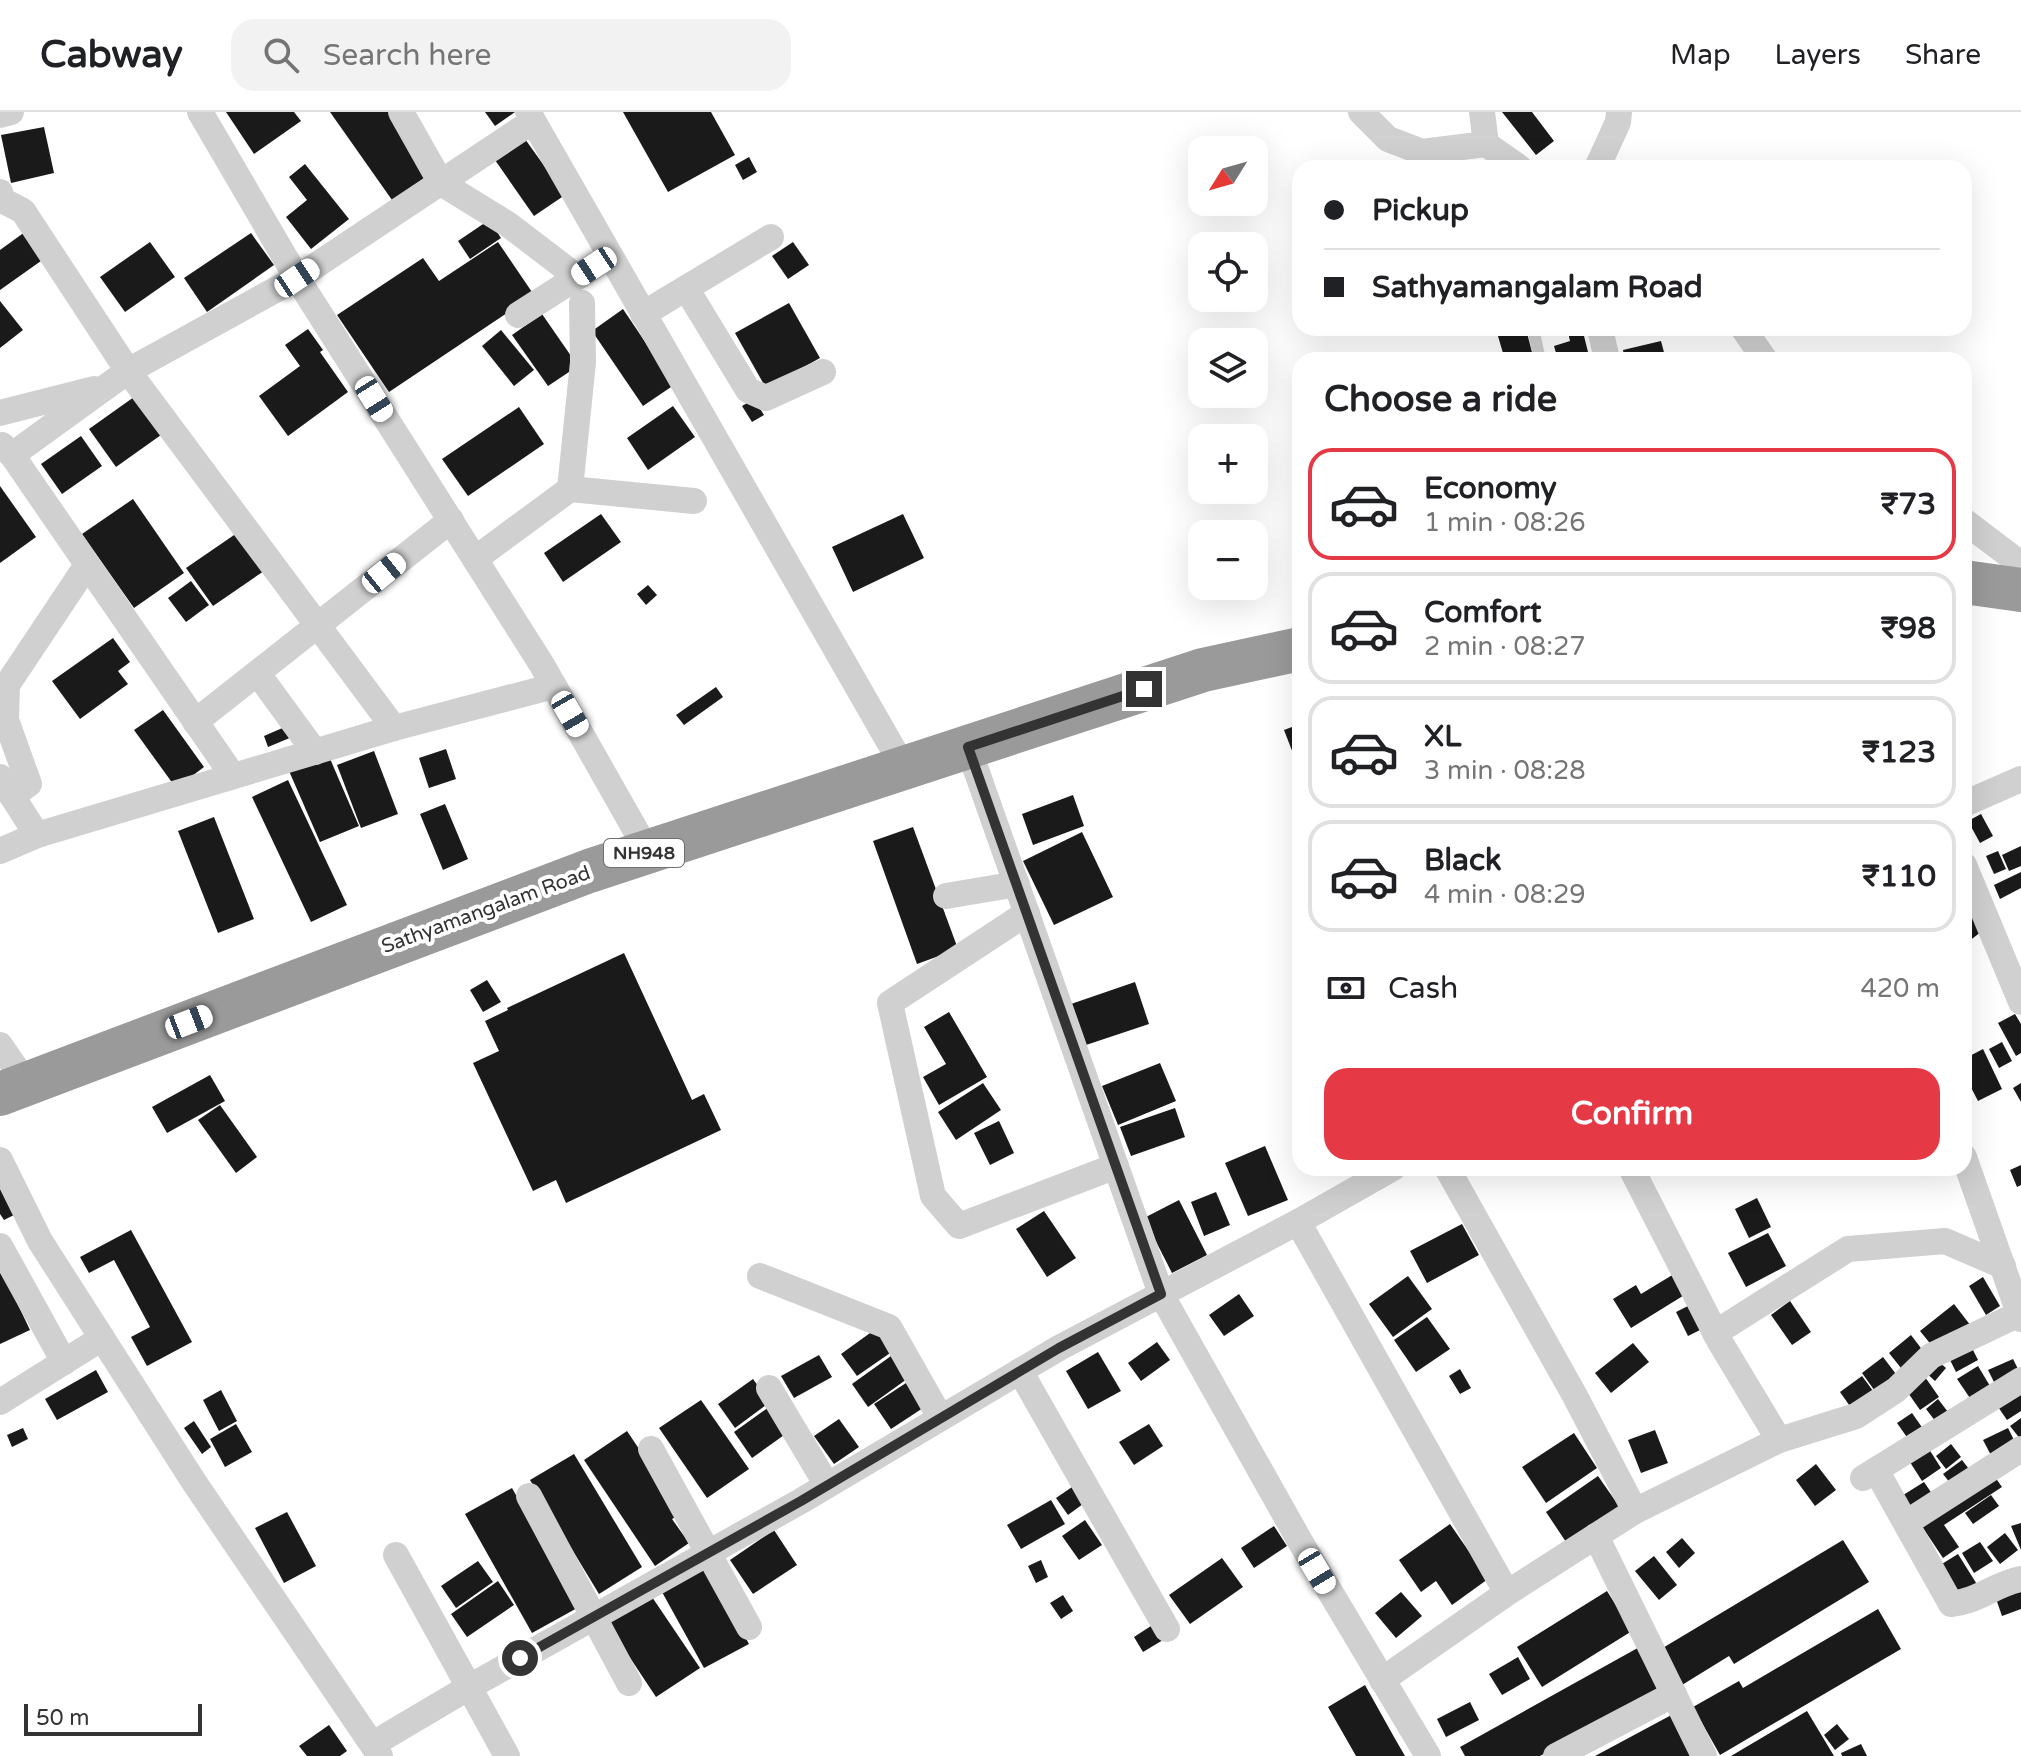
<!DOCTYPE html>
<meta charset="utf-8">
<style>
:root{--surface:#fff;--page:#f2f2f2;--text:#202124;--muted:#757577;--line:#e0e0e0;--accent:#e63946}
body{margin:0;font-family:"Varela Round",sans-serif;background:var(--page);color:var(--text);height:100vh;display:flex;flex-direction:column;font-size:30px;white-space:nowrap}
*{box-sizing:border-box;margin:0}
p{font-size:26px;color:var(--muted)}
.icon{flex:none;width:44px;height:44px;fill:none;stroke:currentColor;stroke-width:2;stroke-linecap:round;stroke-linejoin:round}
.map{position:relative;flex:1;overflow:hidden}
.drawer{position:absolute;left:1292px;top:240px;width:680px;height:824px;display:flex;flex-direction:column;background:var(--surface);border-radius:24px;box-shadow:0 8px 32px #0002}
.drawer>*{flex:none}
.guide{position:absolute;left:1292px;top:48px;width:680px;height:176px;border-radius:24px;box-shadow:0 8px 32px #0002;display:grid;align-content:center;height:176px;padding:0 32px;background:var(--surface)}
.needle{width:52px;rotate:233deg}
.controls{position:absolute;left:1188px;top:24px;display:grid;gap:16px}
.controls a{display:grid;place-items:center;width:80px;height:80px;border-radius:16px;background:var(--surface);box-shadow:0 8px 32px #0002;font-size:40px}
.scale{position:absolute;left:24px;bottom:20px;width:178px;box-sizing:border-box;padding-left:8px;border:4px solid #333;border-top:0;font-size:22px;line-height:28px;white-space:nowrap;color:#333;-webkit-text-stroke:6px #fff;paint-order:stroke}
.end{position:absolute;width:36px;height:36px;margin:-18px;border:10px solid #333;background:#fff;box-shadow:0 0 0 4px #fff}
.from{border-radius:50%}
.car{position:absolute;width:24px;height:48px;margin:-24px -12px;border-radius:10px;box-shadow:0 0 6px 2px #0007;background:linear-gradient(#fff 24%,#345 0 40%,#fff 0 76%,#345 0 86%,#fff 0)}
.guide b{display:flex;align-items:center;gap:28px;height:76px;font-size:30px}
.guide b+b{border-top:2px solid var(--line)}
.guide i{width:20px;height:20px;background:var(--text)}
ul{padding:0;list-style:none}
li{display:flex;align-items:center;gap:24px;height:112px;margin:0 16px 12px;padding:0 16px;border:4px solid var(--line);border-radius:24px}
li div{flex:1}
li b{display:block;font-size:30px}
li em{font-style:normal;font-weight:700}
li.active{border-color:var(--accent)}
li>.icon{width:72px;height:72px;stroke-width:1.5}
h2{padding:0 32px;font-size:36px;line-height:96px}
.pay{display:flex;align-items:center;gap:20px;height:88px;padding:0 32px;font-size:30px}
.pay p{margin-inline-start:auto}
.button{display:flex;gap:16px;margin-top:auto;padding:16px 32px}
.button a{flex:1;height:92px;border-radius:24px;background:var(--accent);color:#fff;font-size:32px;font-weight:700;line-height:92px;text-align:center}
header{display:flex;align-items:center;gap:48px;box-sizing:border-box;height:112px;padding:0 40px;background:var(--surface);border-bottom:2px solid var(--line)}
header strong{font-size:38px}
nav{display:flex;gap:44px;margin-inline-start:auto;font-size:28px}
.search{width:560px;height:72px;background:var(--page);display:flex;align-items:center;gap:20px;box-sizing:border-box;padding:0 28px;border-radius:24px;color:var(--muted);font-size:30px}
.map>svg:first-child{display:block}
.building{fill:#1a1a1a}
.lines{fill:none;stroke-linecap:round;stroke-linejoin:round}
.lane{stroke:#d0d0d0;stroke-width:12}
.street{stroke:#d0d0d0;stroke-width:26}
.highway{stroke:#9a9a9a;stroke-width:44}
.route{stroke:#333;stroke-width:10}
.labels{text-anchor:middle;dominant-baseline:central;stroke-width:8;stroke-linejoin:round;paint-order:stroke}
.shield{fill:#fff;stroke:#707070;stroke-width:2}
.shield-label{font-size:18px;font-weight:bold;fill:#333}
.street-label{font-size:20px;fill:#333;stroke:#fff}
</style>
<header>
<strong>Cabway</strong>
<div class="search"><svg class="icon" aria-label="search" viewBox="0 0 24 24"><circle cx="10" cy="10" r="6"/><path d="M15 15l6 6"/></svg>Search here</div>
<nav><a>Map</a><a>Layers</a><a>Share</a></nav>
</header>
<div class="map">
<svg width="2021" height="1644" viewBox="0 0 2021 1644">
<rect width="100%" height="100%" fill="#fff"/>
<!-- building -->
<g class="building">
<path d="M226,0H294L301,9L254,42Z"/>
<path d="M330,0H390L432,61L392,88Z"/>
<path d="M485,0H515L495,14Z"/>
<path d="M623,0H711L735,43L668,80Z"/>
<path d="M1502,0H1532L1554,29L1536,43Z"/>
<path d="M44,15L54,61L11,71L1,23Z"/>
<path d="M525,27L565,83L534,104L495,48Z"/>
<path d="M749,45L757,60L743,68L735,53Z"/>
<path d="M305,52L349,107L311,137L286,105L307,88L289,65Z"/>
<path d="M489,108L501,126L470,147L458,129Z"/>
<path d="M29,117L48,144L0,178V138Z"/>
<path d="M251,121L274,153L207,200L184,166Z"/>
<path d="M150,130L175,165L125,200L100,165Z"/>
<path d="M498,130L534,183L389,280L337,203L423,146L439,169Z"/>
<path d="M793,130L809,153L788,167L772,144Z"/>
<path d="M0,189L23,218L0,236Z"/>
<path d="M789,191L820,246L766,276L735,221Z"/>
<path d="M623,197L674,273L643,294L592,219Z"/>
<path d="M542,202L578,254L548,274L512,223Z"/>
<path d="M1567,216H1582L1590,248H1558L1554,234L1570,229Z"/>
<path d="M308,217L323,238L320,240L348,280L288,324L259,284L300,254L285,233Z"/>
<path d="M1526,217L1534,248H1505L1498,224Z"/>
<path d="M501,218L534,258L514,274L482,234Z"/>
<path d="M1661,229L1666,248H1625L1623,238Z"/>
<path d="M141,280L168,318L116,355L89,317Z"/>
<path d="M754,287L764,303L752,310L742,294Z"/>
<path d="M673,294L695,325L648,358L627,326Z"/>
<path d="M519,295L544,332L468,384L442,347Z"/>
<path d="M81,324L102,354L62,382L41,352Z"/>
<path d="M0,374L36,425L0,451Z"/>
<path d="M133,387L184,461L134,496L82,422Z"/>
<path d="M601,402L621,430L563,470L544,441Z"/>
<path d="M903,402L924,446L853,480L832,435Z"/>
<path d="M237,421L264,459L213,494L186,456Z"/>
<path d="M191,469L209,493L186,510L168,486Z"/>
<path d="M648,473L657,483L646,493L637,482Z"/>
<path d="M113,526L130,550L118,559L128,572L80,607L52,569Z"/>
<path d="M716,575L723,585L684,613L676,603Z"/>
<path d="M163,598L204,655L176,676L134,618Z"/>
<path d="M1300,612V648L1296,649L1284,618Z"/>
<path d="M287,614L292,625L268,635L264,624Z"/>
<path d="M446,637L456,667L429,676L419,646Z"/>
<path d="M374,639L398,702L361,716L337,653Z"/>
<path d="M328,642L359,714L320,730L289,659Z"/>
<path d="M1300,654V674H1299L1293,656Z"/>
<path d="M288,668L347,793L311,810L252,685Z"/>
<path d="M1073,683L1084,714L1033,733L1022,702Z"/>
<path d="M445,692L468,747L443,758L420,702Z"/>
<path d="M1981,702L1993,724L1980,731L1968,709Z"/>
<path d="M214,705L254,807L218,821L178,719Z"/>
<path d="M913,715L958,837L917,852L873,729Z"/>
<path d="M1082,720L1113,785L1054,813L1023,749Z"/>
<path d="M2021,734V754L2009,759L2002,743Z"/>
<path d="M1998,739L2006,757L1994,762L1986,744Z"/>
<path d="M2021,760V776L2000,787L1994,773Z"/>
<path d="M1964,789L1986,816L1964,833Z"/>
<path d="M624,841L692,988L704,982L721,1018L566,1091L556,1068L533,1079L473,951L499,939L485,909L508,898L507,896Z"/>
<path d="M487,868L501,890L483,900L470,878Z"/>
<path d="M1135,870L1149,912L1086,933L1071,892Z"/>
<path d="M949,900L987,965L939,993L923,965L946,952L924,915Z"/>
<path d="M2015,902L2021,912V941L2016,944L1998,911Z"/>
<path d="M2002,930L2012,949L1999,956L1989,937Z"/>
<path d="M1983,937L2002,977L1978,989L1964,962V947Z"/>
<path d="M1160,951L1176,989L1118,1013L1102,974Z"/>
<path d="M210,963L225,989L167,1021L152,995Z"/>
<path d="M983,971L1001,998L956,1028L938,1000Z"/>
<path d="M2021,971V990L2013,976Z"/>
<path d="M220,993L257,1045L236,1061L198,1008Z"/>
<path d="M1175,996L1185,1025L1131,1044L1120,1015Z"/>
<path d="M999,1009L1014,1041L990,1053L974,1021Z"/>
<path d="M1265,1034L1288,1088L1248,1104L1225,1051Z"/>
<path d="M2021,1053V1073L2017,1075L2010,1058Z"/>
<path d="M0,1068L18,1101L4,1108L0,1102Z"/>
<path d="M1216,1080L1230,1113L1204,1124L1191,1090Z"/>
<path d="M1757,1086L1771,1115L1749,1126L1735,1097Z"/>
<path d="M1179,1088L1207,1143L1172,1161L1144,1106Z"/>
<path d="M1044,1099L1076,1146L1047,1165L1016,1117Z"/>
<path d="M1462,1112L1479,1143L1427,1171L1410,1139Z"/>
<path d="M131,1118L192,1230L147,1254L131,1225L150,1215L114,1148L89,1161L80,1145Z"/>
<path d="M1768,1121L1786,1154L1746,1175L1728,1141Z"/>
<path d="M0,1155L30,1218L0,1232Z"/>
<path d="M1674,1162L1686,1182L1631,1216L1613,1187L1636,1173L1641,1182Z"/>
<path d="M1408,1164L1432,1197L1393,1225L1369,1192Z"/>
<path d="M1983,1165L2000,1194L1986,1203L1969,1174Z"/>
<path d="M1239,1182L1254,1204L1224,1224L1209,1203Z"/>
<path d="M1790,1189L1811,1220L1792,1233L1771,1203Z"/>
<path d="M1954,1192L1971,1214L1937,1240L1920,1219Z"/>
<path d="M1690,1193L1702,1217L1688,1224L1676,1200Z"/>
<path d="M1427,1205L1450,1237L1416,1260L1394,1228Z"/>
<path d="M877,1216L893,1239L857,1264L841,1242Z"/>
<path d="M1911,1223L1927,1244L1905,1261L1889,1241Z"/>
<path d="M1157,1230L1170,1248L1141,1269L1128,1251Z"/>
<path d="M1633,1231L1649,1250L1611,1281L1595,1261Z"/>
<path d="M1972,1236L1978,1248L1956,1260L1950,1248Z"/>
<path d="M1098,1240L1121,1279L1088,1297L1066,1259Z"/>
<path d="M819,1243L832,1265L794,1286L781,1264Z"/>
<path d="M891,1244L907,1267L868,1295L852,1272Z"/>
<path d="M1883,1245L1899,1266L1877,1282L1862,1261Z"/>
<path d="M1934,1246L1946,1256L1935,1269L1924,1259Z"/>
<path d="M2013,1247L2021,1263L1996,1274L1988,1258Z"/>
<path d="M1978,1254L1993,1279L1974,1292L1957,1267Z"/>
<path d="M1460,1257L1471,1276L1460,1282L1449,1264Z"/>
<path d="M96,1258L108,1280L57,1308L45,1287Z"/>
<path d="M1862,1264L1876,1283L1854,1300L1840,1280Z"/>
<path d="M1925,1265L1939,1285L1920,1298L1906,1278Z"/>
<path d="M753,1267L770,1290L735,1316L718,1292Z"/>
<path d="M906,1271L923,1296L891,1317L874,1292Z"/>
<path d="M2021,1275V1299L2007,1308L1994,1289Z"/>
<path d="M221,1278L237,1309L219,1319L203,1288Z"/>
<path d="M1938,1287L1948,1300L1936,1310L1926,1297Z"/>
<path d="M701,1288L749,1357L707,1386L659,1316Z"/>
<path d="M769,1295L787,1321L752,1346L734,1320Z"/>
<path d="M1912,1301L1926,1321L1911,1331L1897,1311Z"/>
<path d="M2021,1306V1328L2010,1314Z"/>
<path d="M839,1307L859,1335L834,1352L814,1324Z"/>
<path d="M194,1309L211,1335L202,1342L184,1316Z"/>
<path d="M236,1312L252,1340L225,1355L210,1327Z"/>
<path d="M1149,1312L1163,1334L1134,1353L1119,1330Z"/>
<path d="M23,1316L28,1327L12,1335L7,1323Z"/>
<path d="M2008,1316L2018,1336L1994,1349L1983,1328Z"/>
<path d="M1655,1318L1668,1351L1641,1361L1628,1328Z"/>
<path d="M627,1319L682,1401L672,1407L689,1431L655,1454L584,1348Z"/>
<path d="M1574,1321L1597,1356L1546,1391L1522,1355Z"/>
<path d="M1951,1332L1961,1345L1946,1357L1936,1344Z"/>
<path d="M1927,1334L1941,1356L1922,1369L1908,1347Z"/>
<path d="M574,1342L642,1455L599,1482L530,1368Z"/>
<path d="M1962,1348L1972,1361L1954,1376L1943,1362Z"/>
<path d="M1816,1352L1836,1378L1815,1394L1796,1368Z"/>
<path d="M1990,1358L2002,1375L1944,1413L1959,1435L1943,1446L1917,1407Z"/>
<path d="M1598,1364L1621,1397L1568,1433L1546,1400Z"/>
<path d="M1924,1370L1937,1389L1912,1405L1900,1385Z"/>
<path d="M1075,1373L1087,1389L1068,1403L1056,1386Z"/>
<path d="M512,1376L579,1495L532,1521L465,1402Z"/>
<path d="M1991,1383L1999,1394L1973,1412L1965,1401Z"/>
<path d="M1051,1388L1065,1412L1021,1437L1007,1413Z"/>
<path d="M287,1400L316,1454L284,1471L255,1416Z"/>
<path d="M1085,1408L1102,1433L1079,1448L1062,1424Z"/>
<path d="M2021,1411V1438L2011,1414Z"/>
<path d="M1450,1412L1488,1467L1452,1493L1436,1469L1421,1480L1399,1448Z"/>
<path d="M1274,1414L1287,1434L1254,1456L1241,1436Z"/>
<path d="M774,1418L797,1453L753,1482L730,1448Z"/>
<path d="M2005,1421L2018,1438L2000,1452L1987,1435Z"/>
<path d="M1682,1426L1695,1441L1679,1456L1666,1440Z"/>
<path d="M1843,1428L1869,1470L1734,1552L1729,1544L1682,1573L1661,1537Z"/>
<path d="M1980,1430L1993,1449L1974,1461L1962,1441Z"/>
<path d="M1958,1442L1978,1474L1957,1487L1937,1455Z"/>
<path d="M1654,1444L1677,1473L1659,1488L1635,1459Z"/>
<path d="M1222,1446L1243,1475L1190,1512L1169,1483Z"/>
<path d="M1041,1448L1048,1465L1036,1471L1028,1454Z"/>
<path d="M478,1449L493,1470L456,1496L441,1474Z"/>
<path d="M708,1455L749,1532L704,1556L662,1480Z"/>
<path d="M498,1469L514,1493L467,1525L451,1502Z"/>
<path d="M2021,1472V1497L2002,1504L1994,1481Z"/>
<path d="M1607,1479L1632,1519L1542,1575L1517,1535Z"/>
<path d="M1401,1480L1422,1504L1396,1526L1375,1501Z"/>
<path d="M650,1482L700,1556L656,1585L607,1511Z"/>
<path d="M1063,1483L1073,1499L1061,1507L1050,1491Z"/>
<path d="M1878,1497L1901,1537L1720,1643L1693,1595L1739,1569L1743,1576Z"/>
<path d="M1154,1512L1163,1528L1143,1540L1134,1525Z"/>
<path d="M1643,1533L1667,1575L1540,1644H1465L1460,1635Z"/>
<path d="M1518,1545L1530,1567L1502,1583L1489,1562Z"/>
<path d="M1365,1573L1394,1625L1405,1644H1356L1328,1595Z"/>
<path d="M1470,1590L1479,1608L1446,1625L1437,1607Z"/>
<path d="M1807,1599L1834,1644H1731Z"/>
<path d="M1677,1600L1694,1644H1595Z"/>
<path d="M1837,1612L1849,1627L1835,1638L1824,1623Z"/>
<path d="M329,1613L347,1639L340,1644H307L299,1634Z"/>
<path d="M1861,1632L1867,1644H1842L1841,1641Z"/>
</g>
<g class="lines">
<!-- lane -->
<path class="lane" d="M1533,216L1540,248"/>
<!-- street -->
<g class="street">
<path d="M200,0L297,166L542,553L648,740"/>
<path d="M401,0L441,71L509,113L577,165"/>
<path d="M528,0L904,656"/>
<path d="M1361,0L1388,27L1422,40L1486,32L1520,56"/>
<path d="M1482,0L1486,32"/>
<path d="M0,3L11,0"/>
<path d="M1597,56L1618,10L1619,0"/>
<path d="M0,80L2,88L23,99L128,259L394,616"/>
<path d="M686,176L748,278L766,286L823,260"/>
<path d="M643,202L771,125"/>
<path d="M518,203L610,144"/>
<path d="M1600,216L1607,248"/>
<path d="M1743,216L1765,248"/>
<path d="M0,301L94,277"/>
<path d="M2,333L12,343L233,664"/>
<path d="M12,343L128,259L297,166L533,9"/>
<path d="M570,377L583,250L582,191"/>
<path d="M1964,409L2021,452"/>
<path d="M475,447L570,377L694,389"/>
<path d="M258,562L315,640"/>
<path d="M195,610L451,408"/>
<path d="M968,635L1161,1182L1301,1431L1428,1644"/>
<path d="M0,665L37,723"/>
<path d="M12,684L29,672L6,608L7,573L87,453"/>
<path d="M1964,692L2021,667"/>
<path d="M0,739L37,723L394,616L554,574"/>
<path d="M1964,753L2021,890"/>
<path d="M946,784L1017,772"/>
<path d="M1027,801L890,891L933,1084L959,1114L1116,1054"/>
<path d="M0,933L26,971"/>
<path d="M1964,1045L2021,1207"/>
<path d="M0,1048L40,1129L194,1370L380,1644"/>
<path d="M1447,1056L1575,1284L1635,1399"/>
<path d="M1298,1110L1507,1481"/>
<path d="M0,1134L64,1250"/>
<path d="M760,1164L889,1215L940,1305"/>
<path d="M1715,1221L1848,1137L1945,1129L2003,1154"/>
<path d="M1020,1259L1167,1517"/>
<path d="M769,1276L827,1373"/>
<path d="M0,1290L102,1226"/>
<path d="M1779,1328L1856,1304L1896,1278L1931,1244L2019,1202"/>
<path d="M651,1337L749,1515"/>
<path d="M1876,1358L1951,1492C1979,1489 1995,1472 2021,1467"/>
<path d="M1863,1366L2021,1268"/>
<path d="M529,1384L629,1571"/>
<path d="M1906,1411L2021,1337"/>
<path d="M1596,1424L1704,1644"/>
<path d="M396,1443L507,1644"/>
<path d="M1382,1568L1507,1481L1635,1399L1779,1328L1720,1230L1631,1056"/>
<path d="M373,1632L471,1574L801,1389L1059,1236L1298,1110L1393,1056"/>
<path d="M1556,1644L1674,1582"/>
</g>
<!-- highway -->
<g class="highway">
<path d="M1964,470L2021,478"/>
<path d="M0,982L589,759L1203,558L1300,537"/>
</g>
</g>
<g class="lines">
<!-- route -->
<path class="route" d="M520,1546L801,1389L1059,1236L1161,1182L968,635L1144,577"/>
</g>
<g class="labels">
<!-- shield labels -->
<rect class="shield" x="604" y="727" width="80" height="28" rx="6"/>
<g class="shield-label">
<text x="644" y="741">NH948</text>
</g>
<!-- street labels -->
<g class="street-label">
<text transform="translate(486 798) rotate(-20)">Sathyamangalam Road</text>
</g>
</g>
</svg>
<div class="controls">
<a><svg class="needle" viewBox="-14 -14 28 28"><path d="M0-13l5 13h-10z" fill="#e53935"/><path d="M0 13l5-13h-10z" fill="#757577"/></svg></a>
<a><svg class="icon" aria-label="locate" viewBox="0 0 24 24"><circle cx="12" cy="12" r="6"/><path d="M12 2v4M12 18v4M2 12h4M18 12h4"/></svg></a>
<a><svg class="icon" aria-label="layers" viewBox="0 0 24 24"><path d="M12 4l9 5-9 5-9-5zM3 14l9 5 9-5"/></svg></a>
<a>+</a>
<a>−</a>
</div>
<div class="scale">50 m</div>
<i class="end from" style="left:520px;top:1546px"></i>
<i class="end" style="left:1144px;top:577px"></i>
<i class="car" style="left:594px;top:154px;rotate:237deg"></i>
<i class="car" style="left:297px;top:166px;rotate:56deg"></i>
<i class="car" style="left:374px;top:287px;rotate:148deg"></i>
<i class="car" style="left:384px;top:461px;rotate:51deg"></i>
<i class="car" style="left:570px;top:602px;rotate:150deg"></i>
<i class="car" style="left:189px;top:910px;rotate:69deg"></i>
<i class="car" style="left:1317px;top:1459px;rotate:149deg"></i>
<div class="guide">
<b><i class="from"></i>Pickup</b>
<b><i></i>Sathyamangalam Road</b>
</div>
<section class="drawer">
<h2>Choose a ride</h2>
<ul>
<li class="active"><svg class="icon" aria-label="car" viewBox="0 0 24 24"><path d="M5 17H2v-5l4-1 3-4h7l3 4 3 1v5h-3M9 17h6M6 11h13"/><circle cx="7" cy="17" r="2"/><circle cx="17" cy="17" r="2"/></svg><div><b>Economy</b><p>1 min · 08:26</p></div><em>₹73</em></li>
<li><svg class="icon" aria-label="car" viewBox="0 0 24 24"><path d="M5 17H2v-5l4-1 3-4h7l3 4 3 1v5h-3M9 17h6M6 11h13"/><circle cx="7" cy="17" r="2"/><circle cx="17" cy="17" r="2"/></svg><div><b>Comfort</b><p>2 min · 08:27</p></div><em>₹98</em></li>
<li><svg class="icon" aria-label="car" viewBox="0 0 24 24"><path d="M5 17H2v-5l4-1 3-4h7l3 4 3 1v5h-3M9 17h6M6 11h13"/><circle cx="7" cy="17" r="2"/><circle cx="17" cy="17" r="2"/></svg><div><b>XL</b><p>3 min · 08:28</p></div><em>₹123</em></li>
<li><svg class="icon" aria-label="car" viewBox="0 0 24 24"><path d="M5 17H2v-5l4-1 3-4h7l3 4 3 1v5h-3M9 17h6M6 11h13"/><circle cx="7" cy="17" r="2"/><circle cx="17" cy="17" r="2"/></svg><div><b>Black</b><p>4 min · 08:29</p></div><em>₹110</em></li>
</ul>
<div class="pay"><svg class="icon" aria-label="cash" viewBox="0 0 24 24"><path d="M3 7h18v10H3z"/><circle cx="12" cy="12" r="2"/></svg>Cash<p>420 m</p></div>
<div class="button"><a>Confirm</a></div>
</section>
</div>
